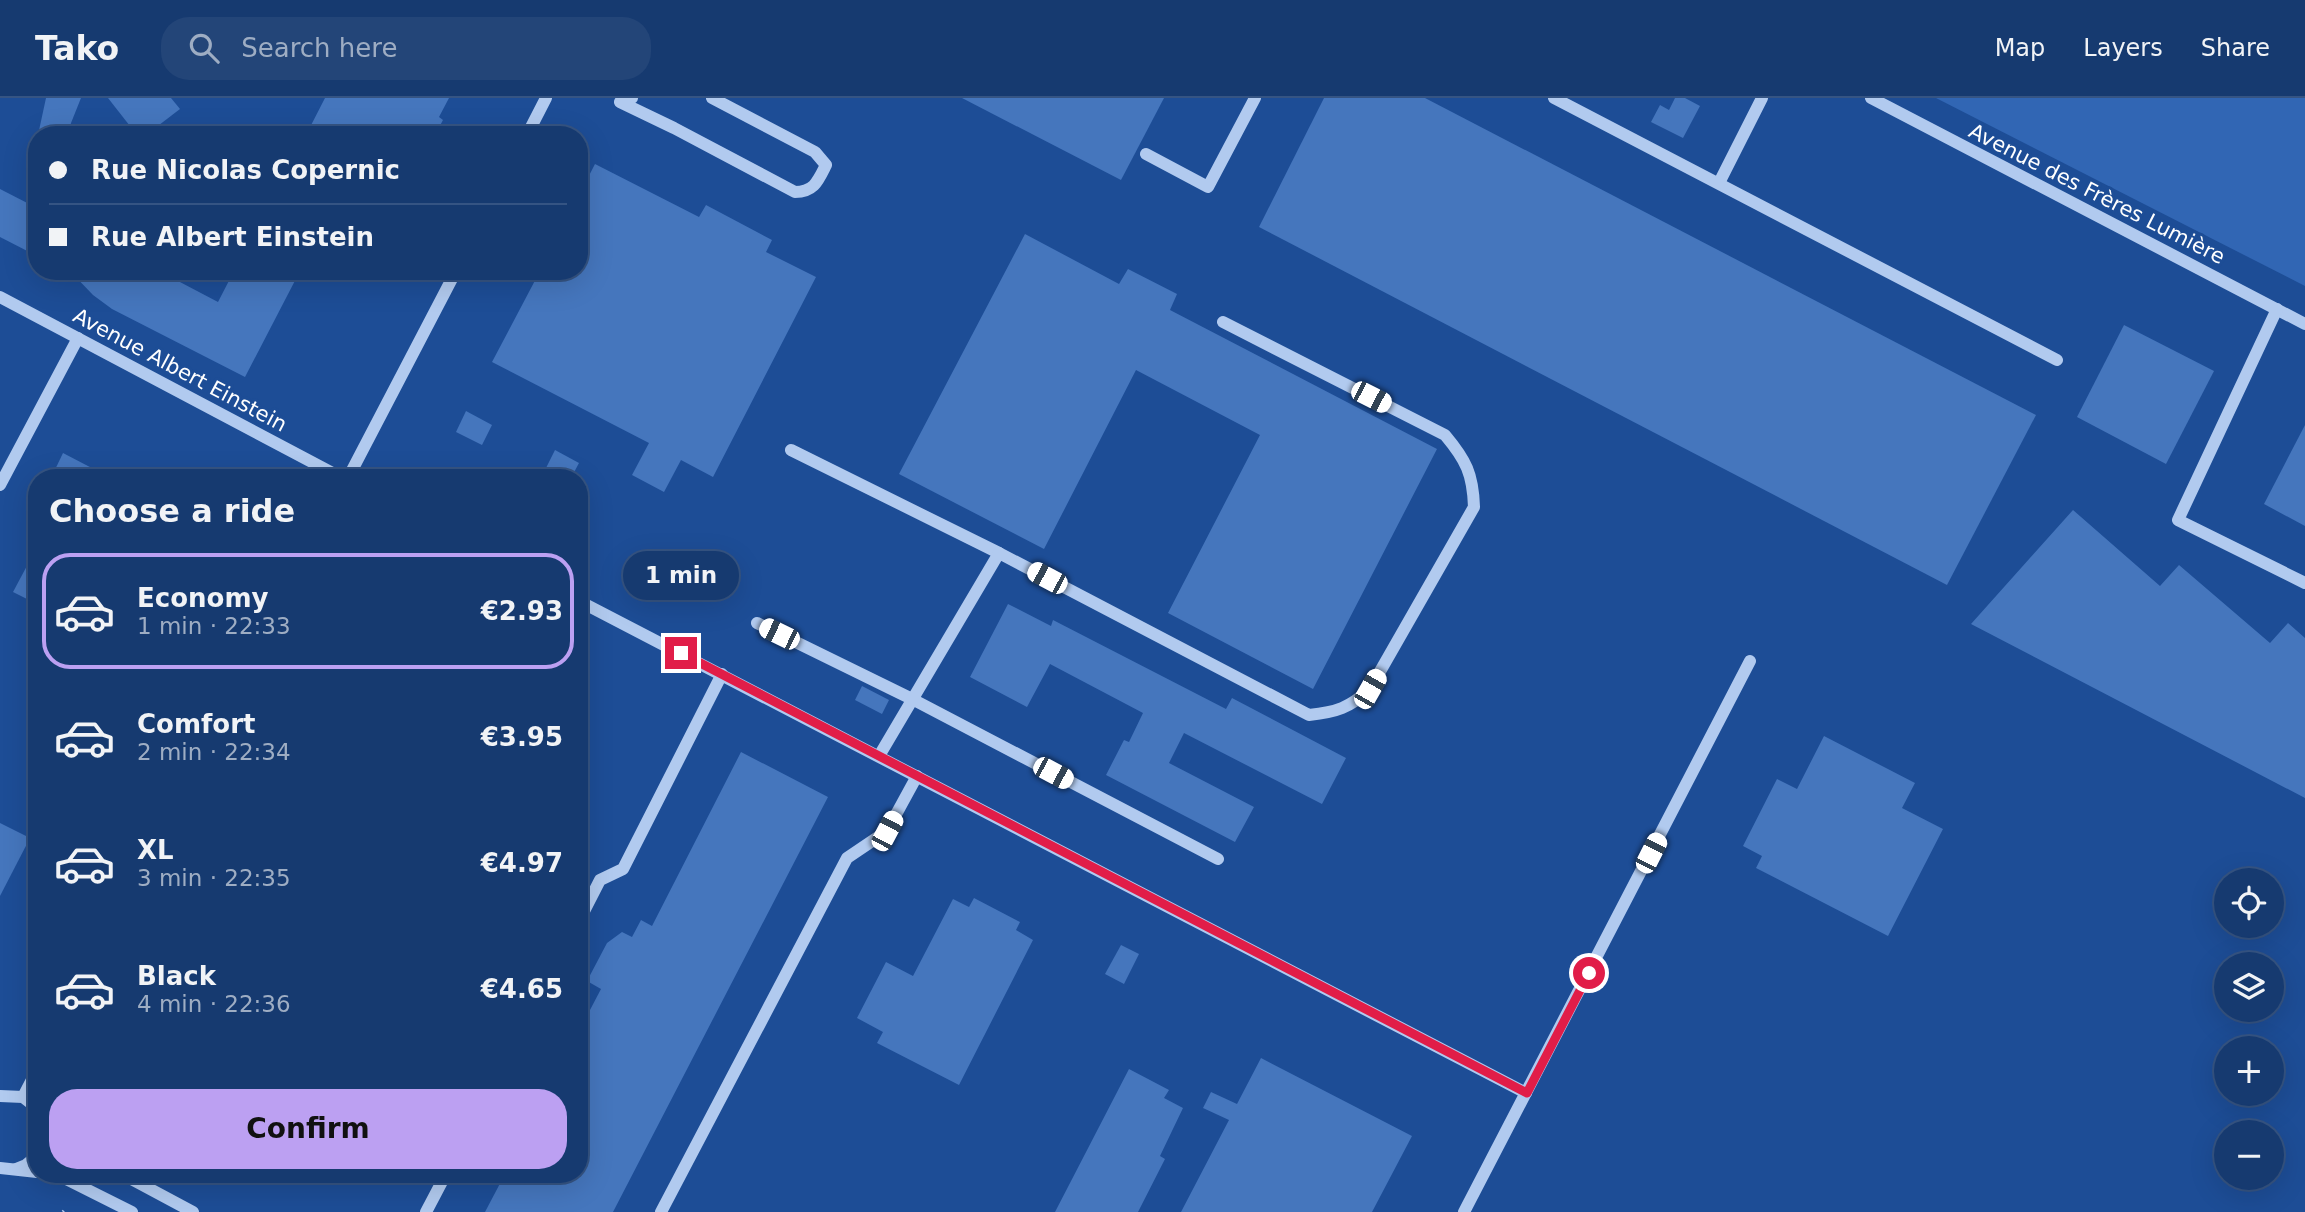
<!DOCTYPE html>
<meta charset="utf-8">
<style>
:root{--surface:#163a70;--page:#234578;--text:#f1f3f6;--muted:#9eadc3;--line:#355483;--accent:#bca0f2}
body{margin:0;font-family:"DejaVu Sans",sans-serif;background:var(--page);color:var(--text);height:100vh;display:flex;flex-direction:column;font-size:26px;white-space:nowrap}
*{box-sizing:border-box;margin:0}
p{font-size:23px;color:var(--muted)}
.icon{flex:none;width:38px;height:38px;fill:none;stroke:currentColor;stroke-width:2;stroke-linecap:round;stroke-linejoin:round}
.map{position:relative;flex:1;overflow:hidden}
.side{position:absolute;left:28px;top:371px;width:560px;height:714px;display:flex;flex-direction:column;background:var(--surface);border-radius:28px;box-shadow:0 7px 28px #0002,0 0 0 2px var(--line)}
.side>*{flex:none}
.hud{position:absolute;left:28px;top:28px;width:560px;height:154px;border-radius:28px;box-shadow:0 7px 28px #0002,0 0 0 2px var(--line);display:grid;align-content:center;height:154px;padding:0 21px;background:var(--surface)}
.controls{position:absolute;left:2214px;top:770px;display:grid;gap:14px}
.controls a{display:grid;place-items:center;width:70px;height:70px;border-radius:50%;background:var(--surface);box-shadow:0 7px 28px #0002,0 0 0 2px var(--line);font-size:35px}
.end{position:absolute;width:32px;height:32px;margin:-16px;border:9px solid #e11d48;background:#fff;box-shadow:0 0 0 4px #fff}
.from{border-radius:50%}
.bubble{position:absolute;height:49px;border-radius:24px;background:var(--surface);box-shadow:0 7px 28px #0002,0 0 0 2px var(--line);font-size:23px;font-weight:800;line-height:49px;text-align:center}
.car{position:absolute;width:21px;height:42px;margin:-21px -10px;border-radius:9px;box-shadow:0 0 5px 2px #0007;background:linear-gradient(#fff 24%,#345 0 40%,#fff 0 76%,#345 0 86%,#fff 0)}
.hud b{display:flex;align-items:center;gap:24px;height:66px;font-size:26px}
.hud b+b{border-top:2px solid var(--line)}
.hud i{width:18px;height:18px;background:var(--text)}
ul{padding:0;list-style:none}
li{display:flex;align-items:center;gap:21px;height:116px;margin:0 14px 10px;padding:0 7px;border:4px solid transparent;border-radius:28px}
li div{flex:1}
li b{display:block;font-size:26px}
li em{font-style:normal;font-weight:800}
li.selected{border-color:var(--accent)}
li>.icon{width:63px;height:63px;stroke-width:1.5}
h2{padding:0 21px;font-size:32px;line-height:84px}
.action{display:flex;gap:14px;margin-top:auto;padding:14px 21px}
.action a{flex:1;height:80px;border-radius:28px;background:var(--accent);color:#111;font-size:28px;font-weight:800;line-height:80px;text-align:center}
header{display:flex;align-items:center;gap:42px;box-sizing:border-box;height:98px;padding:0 35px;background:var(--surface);border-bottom:2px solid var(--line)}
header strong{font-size:33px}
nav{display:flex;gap:38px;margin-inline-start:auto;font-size:24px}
.search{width:490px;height:63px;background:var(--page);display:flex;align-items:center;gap:18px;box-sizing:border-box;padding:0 24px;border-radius:28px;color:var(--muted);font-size:26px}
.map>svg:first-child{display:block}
.green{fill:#3166b4}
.building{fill:#4576bd}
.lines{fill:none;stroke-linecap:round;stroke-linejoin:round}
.path{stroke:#b1caef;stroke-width:3.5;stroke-dasharray:3.5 5;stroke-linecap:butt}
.minor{stroke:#b1caef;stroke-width:12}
.route{stroke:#e11d48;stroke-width:9}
.labels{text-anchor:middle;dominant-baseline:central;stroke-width:6;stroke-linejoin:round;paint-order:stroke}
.street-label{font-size:21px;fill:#fff;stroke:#1d4d96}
</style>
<header>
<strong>Tako</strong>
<div class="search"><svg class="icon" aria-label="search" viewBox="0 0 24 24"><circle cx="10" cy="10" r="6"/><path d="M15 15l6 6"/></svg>Search here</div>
<nav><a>Map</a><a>Layers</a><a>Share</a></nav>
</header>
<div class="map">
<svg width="2305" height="1114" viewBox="0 0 2305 1114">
<rect width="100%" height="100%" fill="#1d4d96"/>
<!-- green -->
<path class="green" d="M1936,0H2305V188Z"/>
<!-- building -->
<g class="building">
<path d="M46,0H81L71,25L68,37H38Z"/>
<path d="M108,0H171L180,11L146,37H137Z"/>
<path d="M325,0H449L439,19L443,22L435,37H306Z"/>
<path d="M962,0H1164L1121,82Z"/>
<path d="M1324,0H1425L2036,317L1947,487L1259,129Z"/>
<path d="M1675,0H1685L1700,8L1683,40L1651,24L1660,7L1669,12Z"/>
<path d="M595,66L699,119L706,107L772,142L766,154L816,179L713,379L681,362L664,394L632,377L649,345L492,264L540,173H579V97Z"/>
<path d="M0,91L37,110V158L0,139Z"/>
<path d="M1025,136L1119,186L1128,171L1177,196L1170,212L1437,351L1313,591L1168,515L1260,337L1136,272L1044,451L899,376Z"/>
<path d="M70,173H159L218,204L234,173H300L245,279L112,211L93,197Z"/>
<path d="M2124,227L2214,273L2166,366L2077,319Z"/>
<path d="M466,313L492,327L482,347L456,334Z"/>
<path d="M2305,327V428L2264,406Z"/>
<path d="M555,352L579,365L571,380H541Z"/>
<path d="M63,355L111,380H51Z"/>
<path d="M2073,412L2160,488L2179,467L2270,545L2288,525L2305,540V700L1971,526Z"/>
<path d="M37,449V506L13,494Z"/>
<path d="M1008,506L1051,528L1053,522L1226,611L1232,600L1346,660L1322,706L1184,635L1169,665L1254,709L1235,744L1106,677L1124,642L1129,644L1143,615L1050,566L1027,609L970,579Z"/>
<path d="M862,588L889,602L882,616L855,602Z"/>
<path d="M1824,638L1915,685L1902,710L1943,731L1888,838L1756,770L1762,758L1743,748L1777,681L1797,691Z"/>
<path d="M741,654L828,699L613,1114H485L505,1076H579V933L601,891L587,883L607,845L622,834L632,839L641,822L652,828Z"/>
<path d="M0,725L30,740L0,798Z"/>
<path d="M974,800L1020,824L1016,832L1033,842L959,987L877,945L883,934L857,920L886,864L913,878L953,801L969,809Z"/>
<path d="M1121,847L1139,856L1124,886L1105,876Z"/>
<path d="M1261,960L1412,1038L1372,1114H1181L1229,1022L1203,1010L1211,994L1237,1006Z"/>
<path d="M1129,971L1169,992L1164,1000L1183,1010L1160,1058L1165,1061L1138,1114H1055Z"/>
</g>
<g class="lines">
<!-- path -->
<path class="path" d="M63,1114L64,1113"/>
<!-- minor -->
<g class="minor">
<path d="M632,0L620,4L674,30L795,94C814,94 818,83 826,67L815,54L712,0"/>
<path d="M1554,0L2057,262"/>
<path d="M1871,0L2305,226"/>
<path d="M527,37L546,0"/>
<path d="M1146,56L1208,89L1255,0"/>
<path d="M1719,85L1762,0"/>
<path d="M0,199L342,380"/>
<path d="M2277,211L2178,422L2305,485"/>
<path d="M791,352L999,455"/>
<path d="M348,380L456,173"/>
<path d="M0,387L78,240"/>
<path d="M579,503L1526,995"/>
<path d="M757,525L912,601L1218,761"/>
<path d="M879,658L999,455L1309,617C1337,614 1349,610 1370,591L1474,409C1473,376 1466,362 1445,337L1223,224"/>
<path d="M579,823L600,782L623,771L722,576"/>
<path d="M0,998L23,999L37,1010"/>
<path d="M23,999L37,972"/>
<path d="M0,1070L37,1074"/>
<path d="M16,1071L26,1067L37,1058"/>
<path d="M56,1076L132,1114"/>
<path d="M122,1076L193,1114"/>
<path d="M426,1114L446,1076"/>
<path d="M661,1114L847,760L887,733L917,678"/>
<path d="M1464,1114L1750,563"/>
</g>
</g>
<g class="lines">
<!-- route -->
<path class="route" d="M681,555L1527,995L1589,875"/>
</g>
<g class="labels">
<!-- street labels -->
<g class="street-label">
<text transform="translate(2097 96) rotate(27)">Avenue des Frères Lumière</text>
<text transform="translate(180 272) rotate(28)">Avenue Albert Einstein</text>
</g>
</g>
</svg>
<div class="controls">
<a><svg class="icon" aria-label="locate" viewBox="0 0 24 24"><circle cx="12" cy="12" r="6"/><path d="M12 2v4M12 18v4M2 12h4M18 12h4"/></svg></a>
<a><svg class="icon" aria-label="layers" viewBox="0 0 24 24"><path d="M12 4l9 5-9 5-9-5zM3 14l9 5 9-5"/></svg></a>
<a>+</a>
<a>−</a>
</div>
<i class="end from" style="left:1589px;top:875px"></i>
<i class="end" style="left:681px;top:555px"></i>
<div class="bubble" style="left:623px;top:453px;width:116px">1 min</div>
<i class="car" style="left:1371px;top:299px;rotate:117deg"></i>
<i class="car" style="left:1047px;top:480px;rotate:298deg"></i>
<i class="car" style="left:779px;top:536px;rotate:296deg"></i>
<i class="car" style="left:1370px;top:591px;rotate:30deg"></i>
<i class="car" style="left:1053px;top:675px;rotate:118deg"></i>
<i class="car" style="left:887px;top:733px;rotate:28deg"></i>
<i class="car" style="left:1651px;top:755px;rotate:27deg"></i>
<div class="hud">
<b><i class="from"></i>Rue Nicolas Copernic</b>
<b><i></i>Rue Albert Einstein</b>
</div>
<section class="side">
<h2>Choose a ride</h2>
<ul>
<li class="selected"><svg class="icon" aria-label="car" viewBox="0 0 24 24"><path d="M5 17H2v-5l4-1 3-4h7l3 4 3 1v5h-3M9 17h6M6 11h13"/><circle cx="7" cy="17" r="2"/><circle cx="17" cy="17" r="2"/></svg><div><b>Economy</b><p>1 min · 22:33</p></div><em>€2.93</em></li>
<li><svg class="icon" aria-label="car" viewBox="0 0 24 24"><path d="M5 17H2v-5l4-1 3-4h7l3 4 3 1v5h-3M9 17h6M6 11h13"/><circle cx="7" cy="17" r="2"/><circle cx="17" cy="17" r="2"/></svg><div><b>Comfort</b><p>2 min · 22:34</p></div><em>€3.95</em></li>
<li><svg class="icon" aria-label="car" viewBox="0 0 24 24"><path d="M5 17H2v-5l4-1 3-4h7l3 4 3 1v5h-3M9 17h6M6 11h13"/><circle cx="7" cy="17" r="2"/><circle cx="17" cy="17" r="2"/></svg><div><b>XL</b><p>3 min · 22:35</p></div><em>€4.97</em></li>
<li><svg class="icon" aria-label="car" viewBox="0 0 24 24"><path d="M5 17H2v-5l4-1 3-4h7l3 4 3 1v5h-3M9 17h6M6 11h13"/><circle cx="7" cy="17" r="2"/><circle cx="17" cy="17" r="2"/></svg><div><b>Black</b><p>4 min · 22:36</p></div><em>€4.65</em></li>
</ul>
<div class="action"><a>Confirm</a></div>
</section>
</div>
